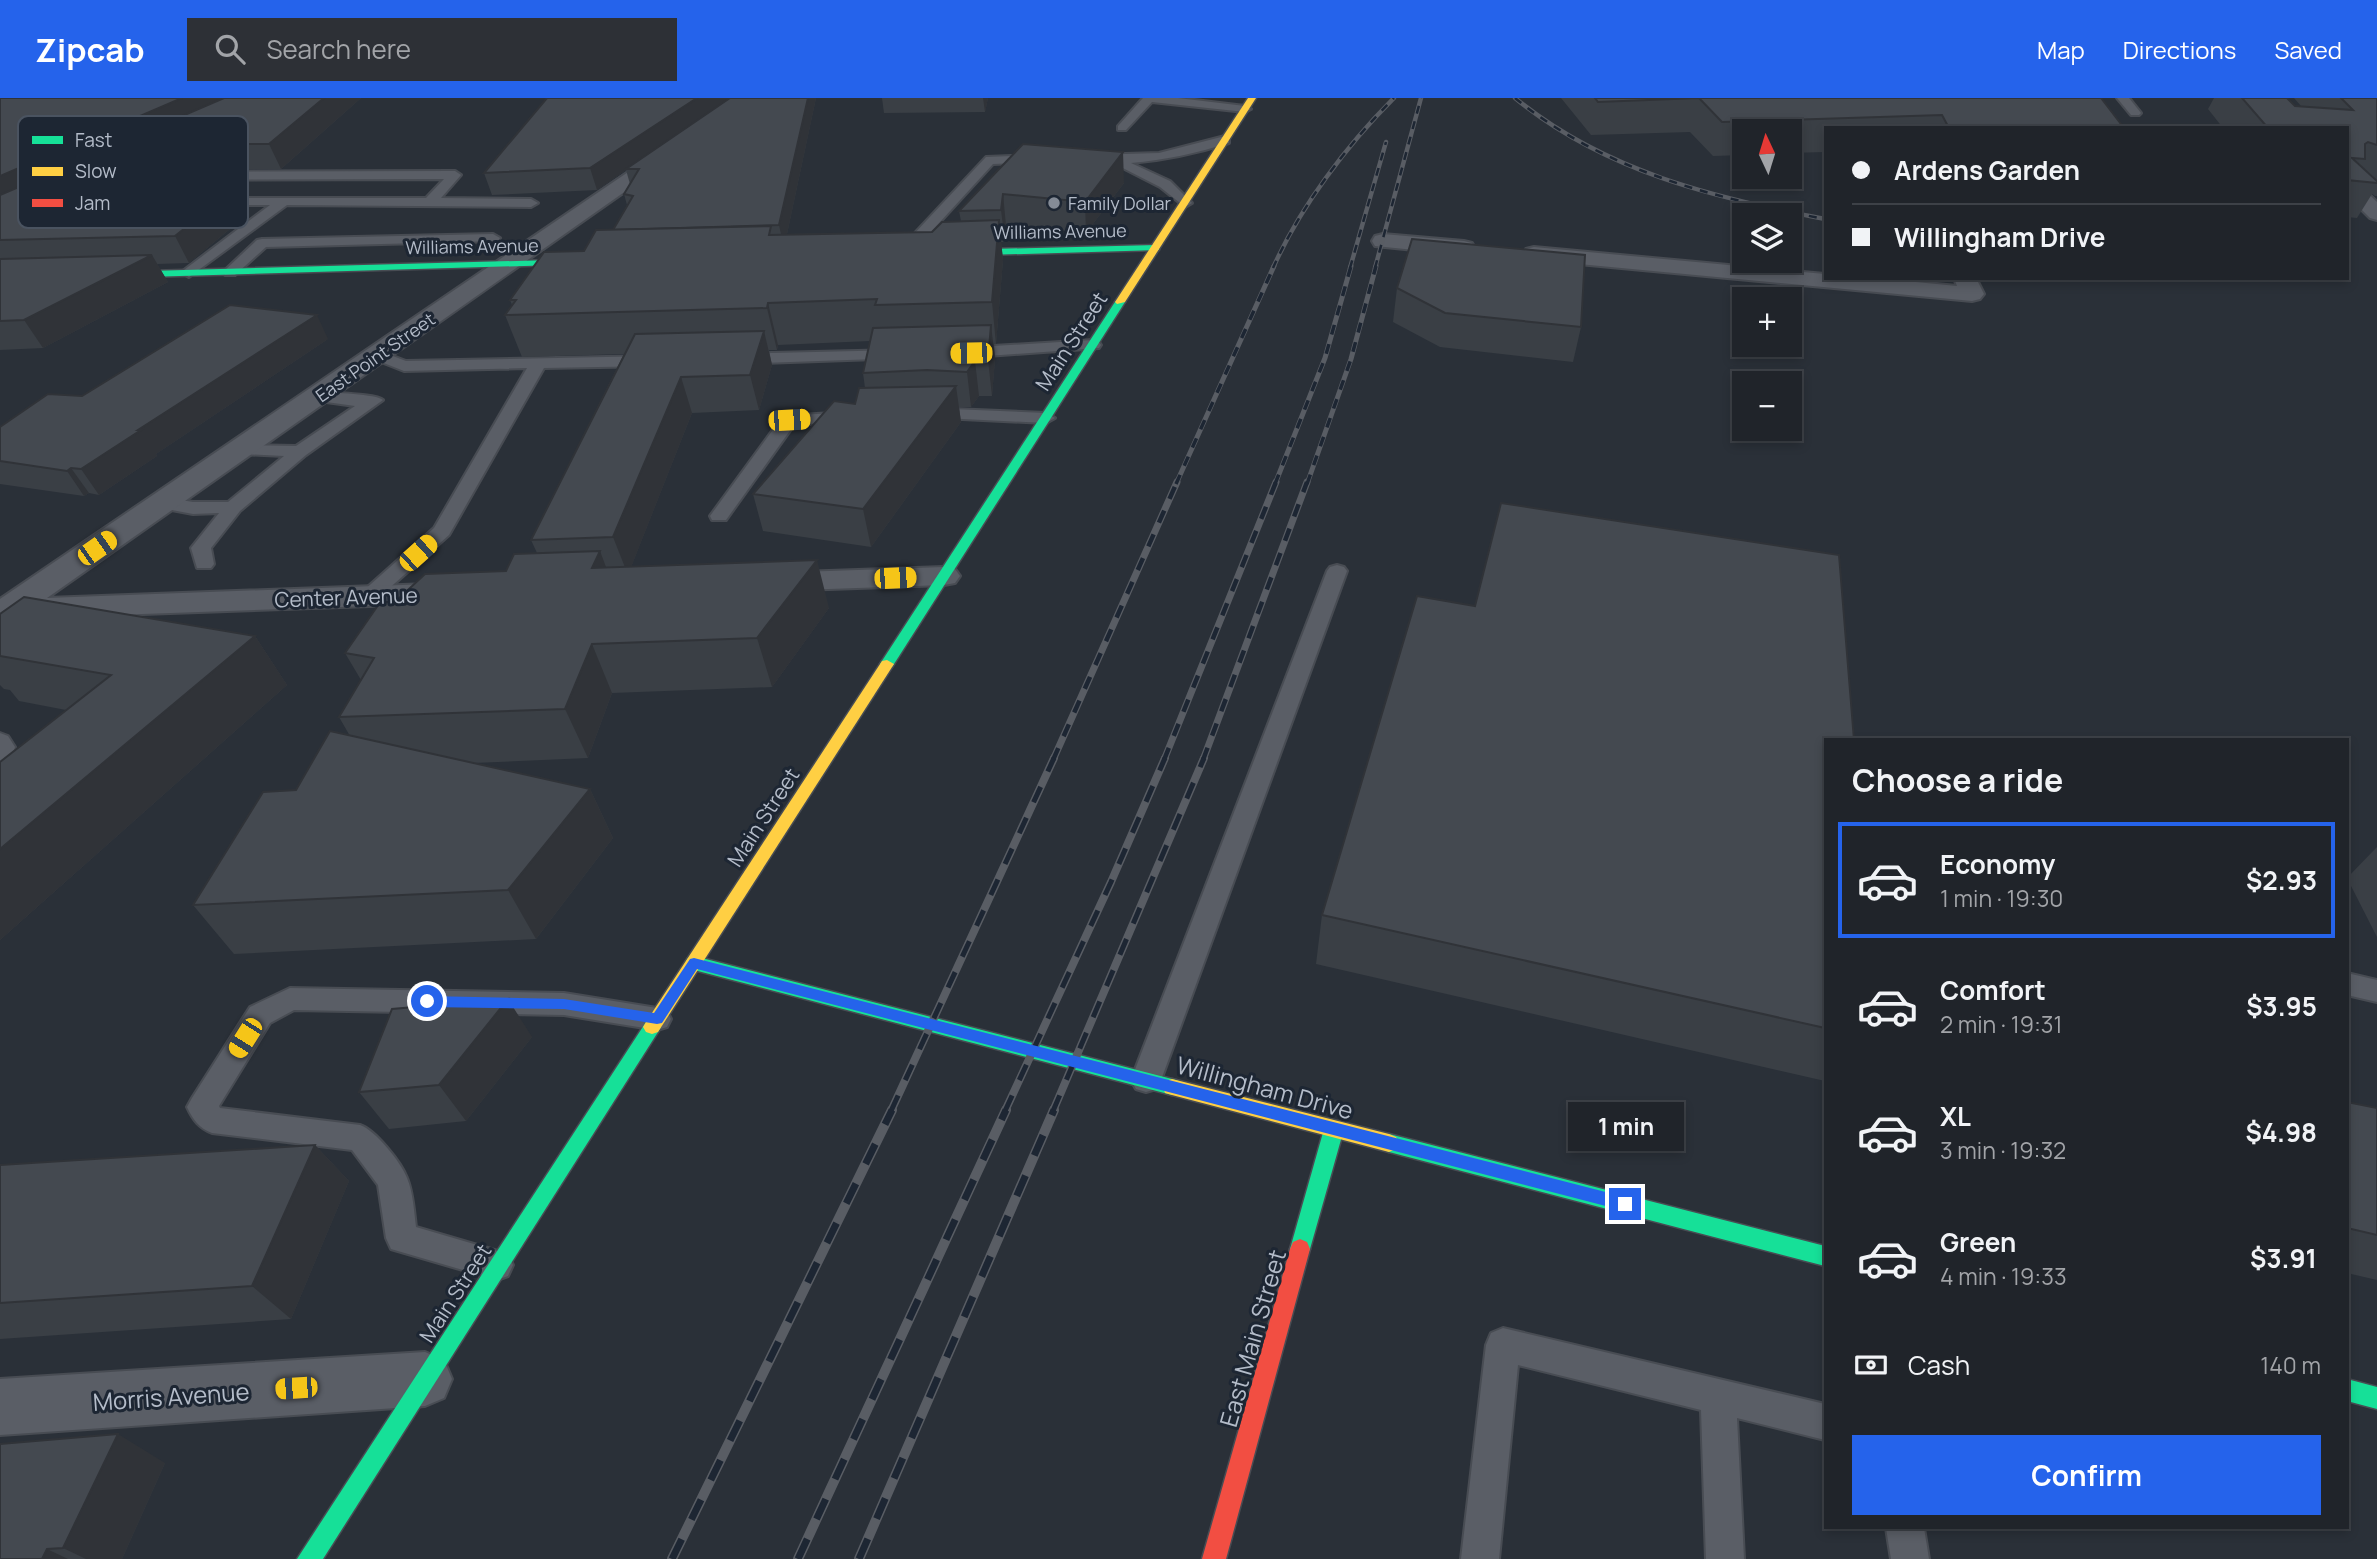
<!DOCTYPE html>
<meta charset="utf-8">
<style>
:root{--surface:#20242a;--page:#2d3036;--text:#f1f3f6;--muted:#a2a4a8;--line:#3d4147;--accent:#2563eb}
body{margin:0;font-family:Manrope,sans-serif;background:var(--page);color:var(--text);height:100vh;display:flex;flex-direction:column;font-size:26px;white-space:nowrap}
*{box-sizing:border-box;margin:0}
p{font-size:23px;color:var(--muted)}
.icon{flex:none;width:38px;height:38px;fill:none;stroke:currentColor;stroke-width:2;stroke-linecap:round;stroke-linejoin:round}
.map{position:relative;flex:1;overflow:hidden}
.sheet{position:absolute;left:1824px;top:640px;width:525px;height:791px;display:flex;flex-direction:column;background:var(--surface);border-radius:0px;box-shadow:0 4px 10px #0003,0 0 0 2px var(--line)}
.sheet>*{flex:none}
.hud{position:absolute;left:1824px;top:28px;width:525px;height:154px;border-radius:0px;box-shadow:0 4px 10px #0003,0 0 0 2px var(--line);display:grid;align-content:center;height:154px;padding:0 28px;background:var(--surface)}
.needle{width:46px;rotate:356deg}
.buttons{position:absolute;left:1732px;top:21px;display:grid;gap:14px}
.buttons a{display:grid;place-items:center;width:70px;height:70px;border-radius:0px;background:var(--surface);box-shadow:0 4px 10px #0003,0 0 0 2px var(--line);font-size:35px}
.end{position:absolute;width:32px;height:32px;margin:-16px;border:9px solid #2563eb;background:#fff;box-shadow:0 0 0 4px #fff}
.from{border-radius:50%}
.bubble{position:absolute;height:49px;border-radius:0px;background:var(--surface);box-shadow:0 4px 10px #0003,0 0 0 2px var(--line);font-size:23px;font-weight:700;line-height:49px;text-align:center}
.car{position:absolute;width:21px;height:42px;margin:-21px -10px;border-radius:9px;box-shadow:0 0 5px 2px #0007;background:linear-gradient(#f5c518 24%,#345 0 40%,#f5c518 0 76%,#345 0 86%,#f5c518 0)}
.hud b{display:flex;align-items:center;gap:24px;height:66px;font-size:26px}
.hud b+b{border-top:2px solid var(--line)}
.hud i{width:18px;height:18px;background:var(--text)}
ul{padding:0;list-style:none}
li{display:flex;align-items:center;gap:21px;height:116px;margin:0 14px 10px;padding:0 14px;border:4px solid transparent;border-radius:0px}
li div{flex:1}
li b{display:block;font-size:26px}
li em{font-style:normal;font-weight:700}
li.on{border-color:var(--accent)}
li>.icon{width:63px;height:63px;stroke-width:1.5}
h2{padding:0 28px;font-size:32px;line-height:84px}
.pay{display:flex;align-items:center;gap:18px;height:77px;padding:0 28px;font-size:26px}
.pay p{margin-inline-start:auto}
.button{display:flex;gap:14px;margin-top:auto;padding:14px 28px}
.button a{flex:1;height:80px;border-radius:0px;background:var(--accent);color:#fff;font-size:28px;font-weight:700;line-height:80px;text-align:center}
header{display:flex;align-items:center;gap:42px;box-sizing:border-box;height:98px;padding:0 35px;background:var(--accent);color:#fff}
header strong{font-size:33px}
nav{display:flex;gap:38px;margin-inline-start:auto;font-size:24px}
.search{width:490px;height:63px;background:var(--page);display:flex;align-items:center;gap:18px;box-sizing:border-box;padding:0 24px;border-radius:0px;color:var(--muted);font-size:26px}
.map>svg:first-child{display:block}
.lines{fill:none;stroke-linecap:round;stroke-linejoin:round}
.lane-casing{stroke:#484c53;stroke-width:4}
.street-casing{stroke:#484c53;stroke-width:4}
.fast-casing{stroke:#484c53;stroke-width:3}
.slow-casing{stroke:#484c53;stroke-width:3}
.jam-casing{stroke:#484c53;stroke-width:3}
.lane{fill:#5a5e66;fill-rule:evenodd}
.street{fill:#5a5e66;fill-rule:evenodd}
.fast{fill:#16e098;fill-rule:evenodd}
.slow{fill:#ffcf43;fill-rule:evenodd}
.jam{fill:#f24e42;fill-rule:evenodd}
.rail-far4-casing{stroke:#595d64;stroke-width:4.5}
.rail-far3-casing{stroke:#595d64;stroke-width:5}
.rail-far2-casing{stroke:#595d64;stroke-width:7}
.rail-far1-casing{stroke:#595d64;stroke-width:8}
.rail-casing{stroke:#595d64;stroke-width:10}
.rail-far4{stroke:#1d2633;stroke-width:2.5;stroke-dasharray:8;stroke-linecap:butt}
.rail-far3{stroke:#1d2633;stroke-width:3.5;stroke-dasharray:10;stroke-linecap:butt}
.rail-far2{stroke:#1d2633;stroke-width:4.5;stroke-dasharray:13;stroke-linecap:butt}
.rail-far1{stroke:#1d2633;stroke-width:5;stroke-dasharray:17;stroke-linecap:butt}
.rail{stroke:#1d2633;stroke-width:7;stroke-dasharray:22;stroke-linecap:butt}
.wall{fill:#3a3f45}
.shaded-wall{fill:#303338}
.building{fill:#444950;stroke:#303338;stroke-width:2}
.route{fill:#2563eb}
.poi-dot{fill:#848b96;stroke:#1d2633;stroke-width:2.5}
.labels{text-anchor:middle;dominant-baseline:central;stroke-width:6;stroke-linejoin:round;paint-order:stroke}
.far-poi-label{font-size:18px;fill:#b4bcc9;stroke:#1d2633;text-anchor:start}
.far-street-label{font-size:18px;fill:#b4bcc9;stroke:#1d2633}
.street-label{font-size:21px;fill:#b4bcc9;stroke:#1d2633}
.near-street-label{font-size:24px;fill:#b4bcc9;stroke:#1d2633}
.key{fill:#1d2633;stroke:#4a5360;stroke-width:2}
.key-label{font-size:19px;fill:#b4bcc9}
</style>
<header>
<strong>Zipcab</strong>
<div class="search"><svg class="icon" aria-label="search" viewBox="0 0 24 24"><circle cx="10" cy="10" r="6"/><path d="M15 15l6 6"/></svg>Search here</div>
<nav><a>Map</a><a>Directions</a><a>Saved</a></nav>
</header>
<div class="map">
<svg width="2377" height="1461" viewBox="0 0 2377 1461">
<rect width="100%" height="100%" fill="#2a3038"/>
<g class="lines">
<defs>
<g id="lane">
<path d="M1143,0H1178L1245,8L1251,11L1245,14L1152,4L1126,32H1118V28Z"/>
<path d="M2117,0H2129L2141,15L2139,17H2131Z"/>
<path d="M1225,38L1229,39V45C1197,55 1165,62 1131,65L1170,83L1192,105L1185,109L1160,89L1115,66L1092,65L1086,61L1092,57L1159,55Z"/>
<path d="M1041,57L1047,61L1045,64L993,66L908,159H898V153L986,59Z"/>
<path d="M455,73L461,77L441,100L531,101L538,105L531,109L287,107L189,179L182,175L184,172L270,107H209L202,103L204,100H426L444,81L96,82L90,78L96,74Z"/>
<path d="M493,136L500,140L498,143L266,149L235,177H225L223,174L257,142L262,141Z"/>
<path d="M1093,242L1099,244L1101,247L1099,250L960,260L952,255L960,250Z"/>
<path d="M377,252L406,263L654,258L662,263L654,268L544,270L449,437L376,502H362L359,498L362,494L434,430L527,270L404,273L371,260L369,257Z"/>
<path d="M899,252L907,257L905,260L736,266L728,261L736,256Z"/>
<path d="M318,293C332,295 377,296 383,302L306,357L240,413L211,450L214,466L211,470H197L191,450L219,415L193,416L156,409L154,405L163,399L193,404H228L284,358L241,356L232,351L235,347L296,348L355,308L312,302L310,298Z"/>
<path d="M928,310L1046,315L1055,320L1046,325L922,319L920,315L922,311Z"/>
<path d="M850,314L858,319L856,323L794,327L726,422H712L710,418L783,318Z"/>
<path d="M1337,467L1344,469L1347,473L1161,982L1156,991L1146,994L1136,991L1131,982L1327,473L1330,469Z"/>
<path d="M0,635L8,638L15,649L8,670L0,672Z"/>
<path d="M2347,875L2377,882V904L2347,897Z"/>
<path d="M290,890L564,895L657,910L667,913L671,921L667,929L657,932L564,917L294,912L270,925L219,1008L220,1010L360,1027C375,1032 401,1064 407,1080C413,1094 414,1113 416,1129L508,1156L513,1167L508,1178L497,1182L391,1151L386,1140L378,1087L352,1052L212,1035C199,1030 193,1022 187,1009L192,1000L250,909Z"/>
<path d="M1503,1230L1825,1306V1342L1737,1320L1744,1461H1706L1701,1312L1518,1267L1499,1461H1461L1486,1247L1491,1235Z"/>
<path d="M1886,1430H1924L1929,1461H1891Z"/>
</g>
<g id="street">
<path d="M253,0H276L273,4L0,128V114Z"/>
<path d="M737,0H758L47,500L456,485L467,488L472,495L467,502L456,505L0,521V501Z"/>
<path d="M2347,80L2354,82L2377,104V122L2370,120L2347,97Z"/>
<path d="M1383,136L1464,143L1472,145L1475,150L1472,155L1464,157L1375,148L1372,143L1375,138Z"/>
<path d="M1534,149L1825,176V180H1875L1957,188L1954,180H1976L1984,196L1980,201L1972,203L1526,161L1523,156L1526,151Z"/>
<path d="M944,469L955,471L960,478L955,485L944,487L771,493L760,491L755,484L760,477L771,475Z"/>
<path d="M425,1254L444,1262L452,1281L444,1300L425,1308L0,1337V1281Z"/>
</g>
<g id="fast">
<path d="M1156,147L1159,148V152L951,158L946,155L951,152Z"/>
<path d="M587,161L592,164L590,166L112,180L107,177L112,174Z"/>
<path d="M1120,201L1125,204L894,566L892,569H882L880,566L1115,204Z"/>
<path d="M694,858L1172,981L1179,983L1181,989L1179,995L1172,997L694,872L688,870L685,865L688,860Z"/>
<path d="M652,922L658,924L661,929L658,934L323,1461H297L646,924Z"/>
<path d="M1334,1023L1341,1025L1344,1031L1310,1151L1307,1158L1300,1161L1293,1158L1290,1151L1324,1031L1327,1025Z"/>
<path d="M1389,1036L1825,1148V1168L1389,1054L1382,1051L1379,1045L1382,1039Z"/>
<path d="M2347,1281L2377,1289V1311L2347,1303Z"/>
</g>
<g id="slow">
<path d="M1248,0H1256L1125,204L1117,206L1115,204Z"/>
<path d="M887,562L894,566L658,934L652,936L646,934L643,929L646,924L882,563Z"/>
<path d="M1172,981L1389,1036L1396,1039L1399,1045L1396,1051L1389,1054L1172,997L1165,995L1163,989L1165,983Z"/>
</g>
<path id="jam" d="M1300,1141L1307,1144L1310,1151L1226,1461H1202L1290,1151L1293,1144Z"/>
</defs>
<!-- lane casing -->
<use href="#lane" class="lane-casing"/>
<!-- street casing -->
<use href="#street" class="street-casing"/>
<!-- fast casing -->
<use href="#fast" class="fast-casing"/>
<!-- slow casing -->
<use href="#slow" class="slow-casing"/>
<!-- jam casing -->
<use href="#jam" class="jam-casing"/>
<!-- lane -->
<use href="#lane" class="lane"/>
<!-- street -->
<use href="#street" class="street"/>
<!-- fast -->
<use href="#fast" class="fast"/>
<!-- slow -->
<use href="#slow" class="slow"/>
<!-- jam -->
<use href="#jam" class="jam"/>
<defs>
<g id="rail-far4">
<path d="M1515,0C1604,73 1714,100 1825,121"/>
<path d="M1273,170C1300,109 1347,47 1394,0"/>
<path d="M1350,170L1386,44"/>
<path d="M1375,170L1421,0"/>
</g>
<g id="rail-far3">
<path d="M1176,386L1274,168"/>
<path d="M1275,386L1325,260L1351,168"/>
<path d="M1307,386L1351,261L1376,168"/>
</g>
<g id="rail-far2">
<path d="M1053,662L1177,384"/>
<path d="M1164,662L1276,384"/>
<path d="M1203,662L1307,384"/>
</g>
<g id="rail-far1">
<path d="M891,1013L1054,660"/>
<path d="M1005,1013L1111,784L1165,660"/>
<path d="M1053,1013L1204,660"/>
</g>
<g id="rail">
<path d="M672,1461L892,1012"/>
<path d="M798,1461L1006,1012"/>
<path d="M859,1461L1054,1012"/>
</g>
</defs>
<!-- rail-far4 casing -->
<use href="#rail-far4" class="rail-far4-casing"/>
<!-- rail-far3 casing -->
<use href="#rail-far3" class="rail-far3-casing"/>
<!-- rail-far2 casing -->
<use href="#rail-far2" class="rail-far2-casing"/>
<!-- rail-far1 casing -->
<use href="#rail-far1" class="rail-far1-casing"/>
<!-- rail casing -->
<use href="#rail" class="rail-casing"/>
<!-- rail-far4 -->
<use href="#rail-far4" class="rail-far4"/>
<!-- rail-far3 -->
<use href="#rail-far3" class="rail-far3"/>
<!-- rail-far2 -->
<use href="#rail-far2" class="rail-far2"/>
<!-- rail-far1 -->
<use href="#rail-far1" class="rail-far1"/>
<!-- rail -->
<use href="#rail" class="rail"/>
</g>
<!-- wall -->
<g class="wall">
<path d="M0,0H361L281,71H131L123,56L67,81L72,83L235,90L248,116L189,165L157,166L168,184L43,250L0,252Z"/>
<path d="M816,0L787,136L932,134L961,123L959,113L1023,46L1124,85L1086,135L1006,128L1005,144H1001L1003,162L996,246H994L995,261L992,298H979L971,309H959L961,324L871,449L763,433L753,396L855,306L865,290L863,275L870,243L778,247L777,252H769L772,267L759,312L692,315L631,469L829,510L772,589L612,595L588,660L473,665L590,691L613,740L536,841L234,856L193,807L296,692L350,638L339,619L361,582L345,555L394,505L506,473L537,455L531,442L624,256L522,259L505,217L512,207L510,202L613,132L627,107L624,96L630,86L626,72L597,92L492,97L484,75Z"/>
<path d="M882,0H988L985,14L884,15Z"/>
<path d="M1561,0H2101L2124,30H1825V54L1790,55V33H1745V57L1713,58L1690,34L1591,37Z"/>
<path d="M2214,0H2287L2295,8H2301L2294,0H2377V98H2375L2372,96L2357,120L2347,119V30H2223L2208,11Z"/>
<path d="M1397,190L1581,229L1573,264L1440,249L1393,224Z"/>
<path d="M328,241L156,356L157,358L99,397L89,395L84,398L0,386V363L82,298Z"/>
<path d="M0,516L255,538L287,587L0,842V664L66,612L19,603L10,592L4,591L0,587Z"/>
<path d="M1825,642V983L1316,866L1322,817Z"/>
<path d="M2377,749V839L2347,780Z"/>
<path d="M532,939L466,1023L389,1031L359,994Z"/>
<path d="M2347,1004L2377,1010V1182L2347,1175Z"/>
<path d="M315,1047L349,1083L291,1221L0,1241V1067Z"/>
<path d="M165,1365L122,1461H0Z"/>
</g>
<!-- shaded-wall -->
<g class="shaded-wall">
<path d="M182,0H247L117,46L123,56L0,111V78Z"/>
<path d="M324,0H361L281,71L269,46Z"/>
<path d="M697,0H732L626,71V72L597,92L590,70Z"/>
<path d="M808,0H816L784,150L779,127Z"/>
<path d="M983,0H988L985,14Z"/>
<path d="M1123,54L1124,85L1086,135L1085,104Z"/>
<path d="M224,84L229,94L235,90L248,116L189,165L175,138L216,90Z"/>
<path d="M1003,96L1006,128L1005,144L1001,112Z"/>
<path d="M999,122L1003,162L996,246L992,204Z"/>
<path d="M152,157L168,184L43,250L24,222Z"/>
<path d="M768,205L778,247L777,252L767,210Z"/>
<path d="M317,217L328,241L156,356L157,358L99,397L81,371L138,332Z"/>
<path d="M991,227L995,261L992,298L988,262Z"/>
<path d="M764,233L772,267L759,312L750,277Z"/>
<path d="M975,263L979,298L971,309L967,274Z"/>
<path d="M681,279L692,315L628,477L613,439Z"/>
<path d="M956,288L961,324L871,449L863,411Z"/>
<path d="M71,370L89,395L84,398L67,373Z"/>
<path d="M600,453L618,501L592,470Z"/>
<path d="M817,462L829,510L772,589L757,540Z"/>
<path d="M255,538L287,587L0,842V751Z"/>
<path d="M592,546L612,595L588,660L565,611Z"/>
<path d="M590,691L613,740L536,841L508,792Z"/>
<path d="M508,901L532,939L466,1023L439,987Z"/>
<path d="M315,1047L349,1083L291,1221L252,1188Z"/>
<path d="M118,1336L165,1365L122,1461H86L63,1450Z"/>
<path d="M47,1451L68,1461H42Z"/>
</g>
<!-- building -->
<g class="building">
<path d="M0,0H182L0,78Z"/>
<path d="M224,0H324L269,46H117Z"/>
<path d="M547,0H697L590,70L484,75Z"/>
<path d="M730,0H808L779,127L613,132L633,98L624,96L639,71H626Z"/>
<path d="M1595,0H2101L2124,30H1949L1942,17L1722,24L1699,0L1598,4Z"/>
<path d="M2242,0H2287L2295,8L2353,12L2341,0H2377V47L2368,44L2365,46V61L2352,60L2377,83V85L2347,82V30H2268Z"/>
<path d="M1023,46L1123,54L1085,104L1003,96L1001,112L959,113Z"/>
<path d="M49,76L72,83L224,84L216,90H235L175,138L0,142V97Z"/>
<path d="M999,122L992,204L875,207L877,201L768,205L767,210L505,217L516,202H510L544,154L584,153L596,132L771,128L769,137L932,134L942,124Z"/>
<path d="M1412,141L1585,157L1581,229L1445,215L1397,190Z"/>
<path d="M152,157L24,222L0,223V161Z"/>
<path d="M230,207L317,217L138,332H141L81,371L71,370L67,373L0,363V329L48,296L82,298Z"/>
<path d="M991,227L988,262L975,263L967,274L927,272L863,275L873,230Z"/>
<path d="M764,233L750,277L681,279L613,439L531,442L635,236Z"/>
<path d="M956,288L863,411L753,396L834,303L855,306L859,290Z"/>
<path d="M1501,405L1839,457L1854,642H1825V930L1322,817L1417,498L1475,508Z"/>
<path d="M600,453L592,470L817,462L757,540L592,546L565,611L339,619L374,560L345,555L381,503L394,505L425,476L506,473L514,456Z"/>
<path d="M24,499L255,538L0,751V664L111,577L0,558V516Z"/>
<path d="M330,633L590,691L508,792L193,807L263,694L296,692Z"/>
<path d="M508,901L439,987L359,994L392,911Z"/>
<path d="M2347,1004L2377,1010V1137L2347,1130Z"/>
<path d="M315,1047L252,1188L0,1205V1067Z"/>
<path d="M118,1336L63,1450L47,1451L42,1461H0V1346Z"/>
</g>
<!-- route -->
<path class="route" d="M694,860L1625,1099L1632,1106L1625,1113L697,871L662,925L657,926L564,911L427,909L420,903L427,898L564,901L654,915L690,861Z"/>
<!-- markers -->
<circle class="poi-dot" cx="1054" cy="105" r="7"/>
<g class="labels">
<!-- far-poi labels -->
<g class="far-poi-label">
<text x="1068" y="105">Family Dollar</text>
</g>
<!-- far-street labels -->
<g class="far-street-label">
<text transform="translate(1060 133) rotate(-1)">Williams Avenue</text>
<text transform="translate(472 148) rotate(-1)">Williams Avenue</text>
<text transform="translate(375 259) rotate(-35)">East Point Street</text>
</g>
<!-- street labels -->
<g class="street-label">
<text transform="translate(1071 243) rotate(-57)">Main Street</text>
<text transform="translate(346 499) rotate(-2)">Center Avenue</text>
<text transform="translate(763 719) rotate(-57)">Main Street</text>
<text transform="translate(455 1195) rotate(-57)">Main Street</text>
</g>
<!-- near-street labels -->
<g class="near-street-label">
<text transform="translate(1265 989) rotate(15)">Willingham Drive</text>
<text transform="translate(1252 1240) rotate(-74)">East Main Street</text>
<text transform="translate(171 1298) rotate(-4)">Morris Avenue</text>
</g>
</g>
<!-- legend -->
<rect x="18" y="18" width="230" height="112" rx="10" class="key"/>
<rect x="32" y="38" width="31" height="8" fill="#16e098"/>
<rect x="32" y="69" width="31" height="9" fill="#ffcf43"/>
<rect x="32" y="101" width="31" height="8" fill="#f24e42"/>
<g class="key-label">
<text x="75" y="49">Fast</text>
<text x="75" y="80">Slow</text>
<text x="75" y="112">Jam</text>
</g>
</svg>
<div class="buttons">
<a><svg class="needle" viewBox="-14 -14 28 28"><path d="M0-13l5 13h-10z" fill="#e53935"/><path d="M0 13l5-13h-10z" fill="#a2a4a8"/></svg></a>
<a><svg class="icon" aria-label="layers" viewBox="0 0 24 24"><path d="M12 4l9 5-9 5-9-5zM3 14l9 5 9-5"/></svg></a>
<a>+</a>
<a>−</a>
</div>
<i class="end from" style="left:427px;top:903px"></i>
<i class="end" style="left:1625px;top:1106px"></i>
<div class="bubble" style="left:1568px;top:1004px;width:116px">1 min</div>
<i class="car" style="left:971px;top:255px;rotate:269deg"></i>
<i class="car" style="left:789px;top:322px;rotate:87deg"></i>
<i class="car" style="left:97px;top:450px;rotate:55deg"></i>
<i class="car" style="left:418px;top:455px;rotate:48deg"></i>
<i class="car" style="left:895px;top:480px;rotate:88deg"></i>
<i class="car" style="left:245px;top:940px;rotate:212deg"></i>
<i class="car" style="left:296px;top:1290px;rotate:266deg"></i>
<div class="hud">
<b><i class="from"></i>Ardens Garden</b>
<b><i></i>Willingham Drive</b>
</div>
<section class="sheet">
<h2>Choose a ride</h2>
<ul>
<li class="on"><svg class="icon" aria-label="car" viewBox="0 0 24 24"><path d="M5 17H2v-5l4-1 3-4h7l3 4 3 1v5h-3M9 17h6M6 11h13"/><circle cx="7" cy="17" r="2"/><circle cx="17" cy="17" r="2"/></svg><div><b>Economy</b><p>1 min · 19:30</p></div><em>$2.93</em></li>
<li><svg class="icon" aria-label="car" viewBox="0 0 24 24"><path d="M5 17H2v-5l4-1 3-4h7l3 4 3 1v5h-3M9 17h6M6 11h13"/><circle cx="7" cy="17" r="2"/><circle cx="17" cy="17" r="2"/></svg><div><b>Comfort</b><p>2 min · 19:31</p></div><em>$3.95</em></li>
<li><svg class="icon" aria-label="car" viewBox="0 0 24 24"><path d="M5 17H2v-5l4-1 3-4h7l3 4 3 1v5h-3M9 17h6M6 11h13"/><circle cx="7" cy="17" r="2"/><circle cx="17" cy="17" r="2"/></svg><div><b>XL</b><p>3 min · 19:32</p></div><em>$4.98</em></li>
<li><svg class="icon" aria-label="car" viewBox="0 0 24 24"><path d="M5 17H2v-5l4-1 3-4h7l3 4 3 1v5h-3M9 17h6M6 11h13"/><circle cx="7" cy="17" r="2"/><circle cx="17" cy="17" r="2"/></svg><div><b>Green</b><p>4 min · 19:33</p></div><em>$3.91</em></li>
</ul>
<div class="pay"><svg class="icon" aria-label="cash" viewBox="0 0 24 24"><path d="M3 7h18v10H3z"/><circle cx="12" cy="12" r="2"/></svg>Cash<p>140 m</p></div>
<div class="button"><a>Confirm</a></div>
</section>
</div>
